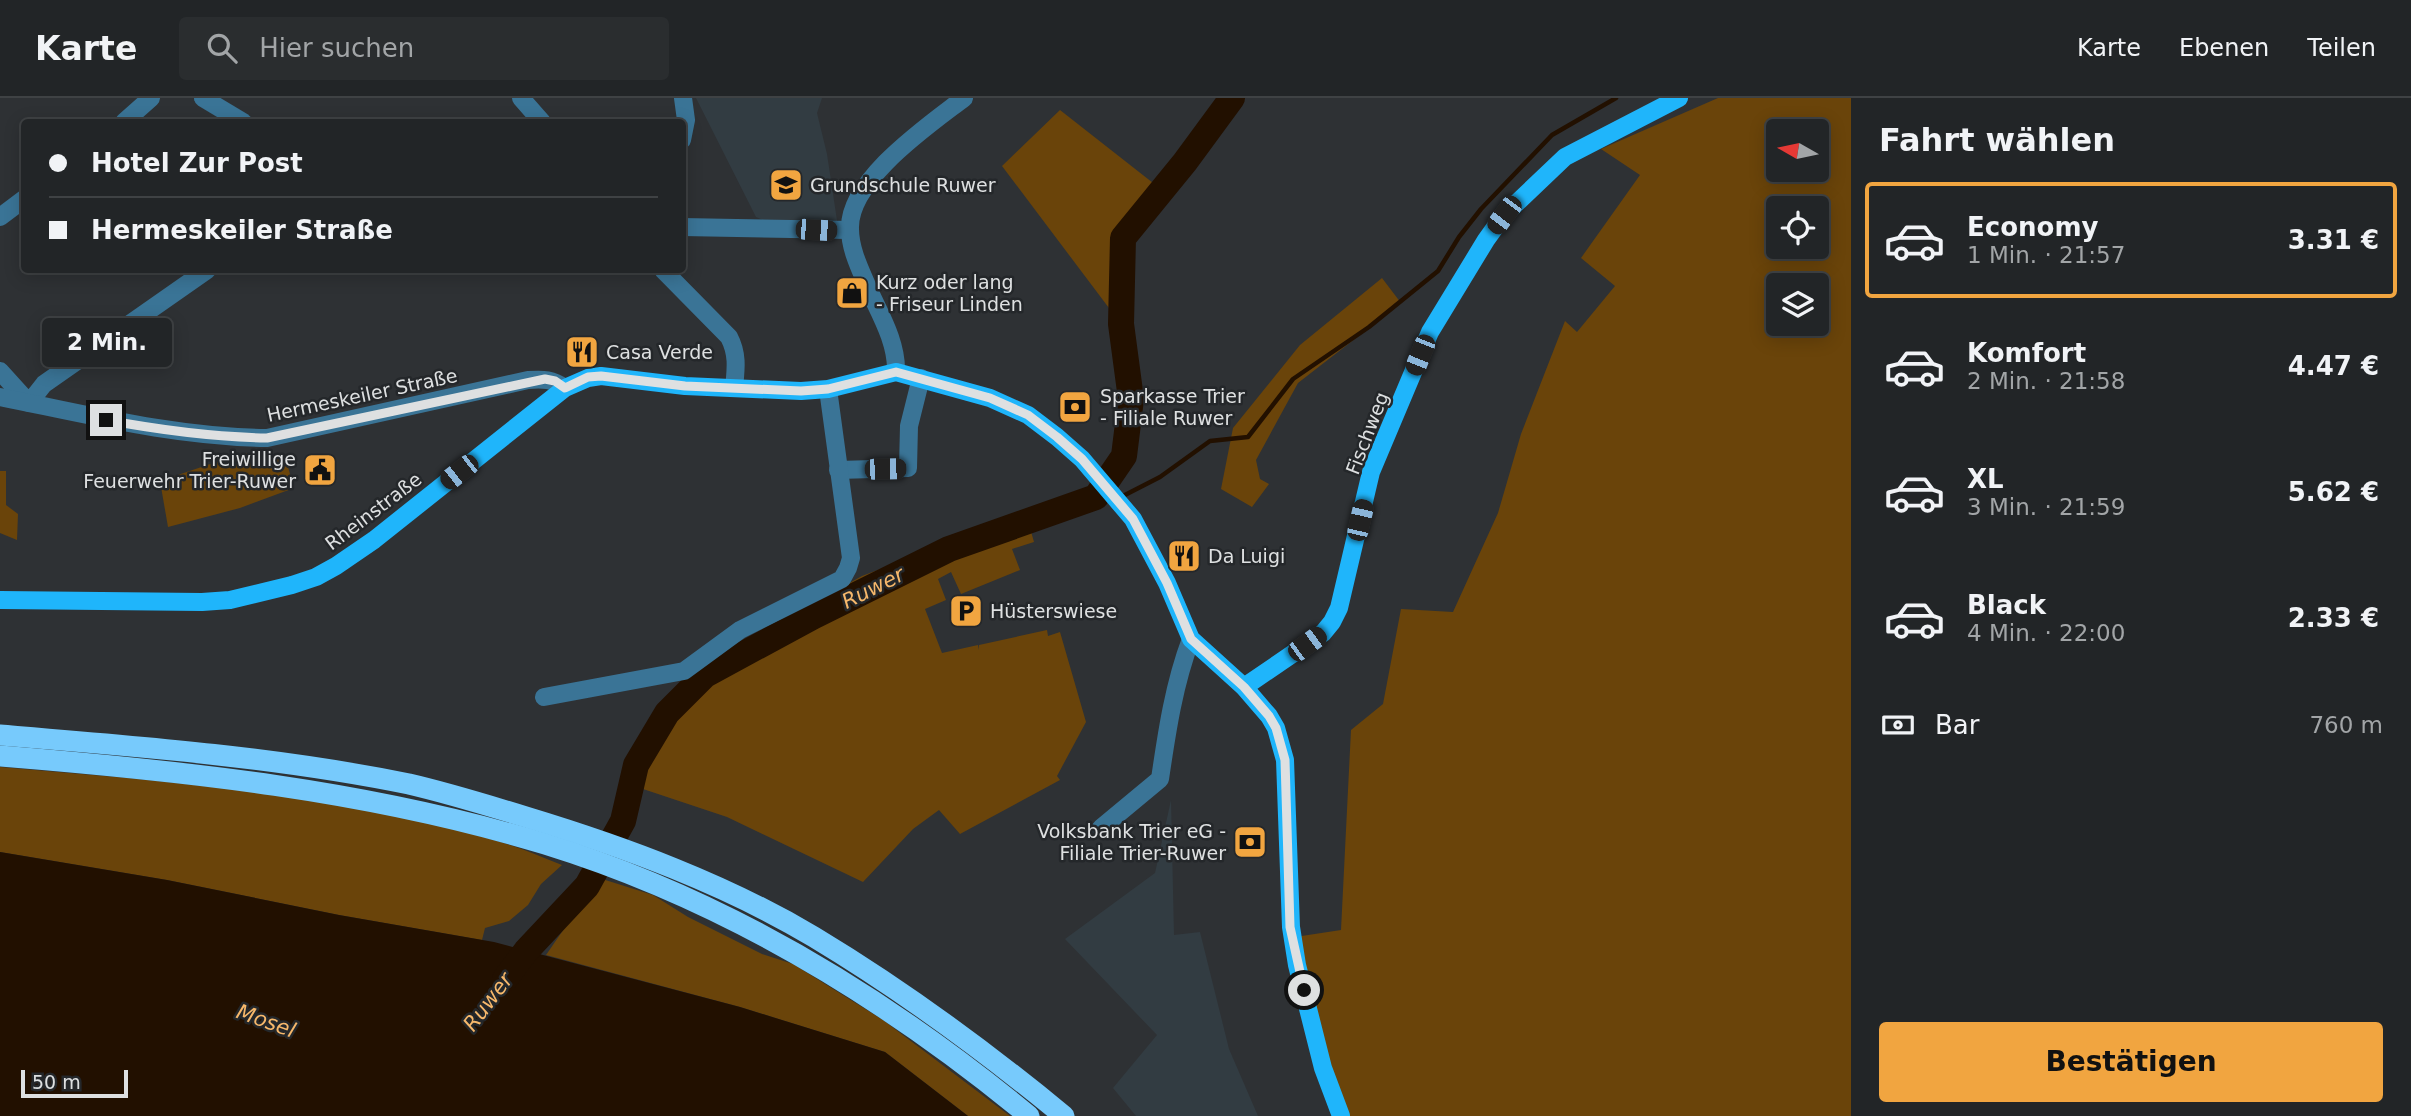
<!DOCTYPE html>
<html lang="de">
<meta charset="utf-8">
<style>
:root{--surface:#222527;--page:#2a2d2f;--text:#f1f3f6;--muted:#a2a5a7;--line:#3f4244;--accent:#f1a540}
body{margin:0;font-family:"DejaVu Sans",sans-serif;background:var(--page);color:var(--text);height:100vh;display:flex;flex-direction:column;font-size:26px;white-space:nowrap}
*{box-sizing:border-box;margin:0}
p{font-size:23px;color:var(--muted)}
.icon{flex:none;width:38px;height:38px;fill:none;stroke:currentColor;stroke-width:2;stroke-linecap:round;stroke-linejoin:round}
.map{position:relative;flex:1;overflow:hidden}
.sheet{display:flex;flex-direction:column;background:var(--surface);width:560px}
.sheet>*{flex:none}
.hud{position:absolute;left:21px;top:21px;width:665px;height:154px;border-radius:7px;box-shadow:0 4px 18px #0003,0 0 0 2px var(--line);display:grid;align-content:center;height:154px;padding:0 28px;background:var(--surface)}
.needle{width:46px;rotate:279deg}
.fabs{position:absolute;left:1766px;top:21px;display:grid;gap:14px}
.fabs a{display:grid;place-items:center;width:63px;height:63px;border-radius:7px;background:var(--surface);box-shadow:0 4px 18px #0003,0 0 0 2px var(--line);font-size:35px}
.scale{position:absolute;left:21px;bottom:18px;width:107px;box-sizing:border-box;padding-left:7px;border:4px solid #dee0e1;border-top:0;font-size:19px;line-height:24px;white-space:nowrap;color:#dee0e1;-webkit-text-stroke:5px #24272a;paint-order:stroke}
.end{position:absolute;width:32px;height:32px;margin:-16px;border:9px solid #dee0e1;background:#111;box-shadow:0 0 0 4px #111}
.from{border-radius:50%}
.bubble{position:absolute;height:49px;border-radius:7px;background:var(--surface);box-shadow:0 4px 18px #0003,0 0 0 2px var(--line);font-size:23px;font-weight:600;line-height:49px;text-align:center}
.car{position:absolute;width:21px;height:42px;margin:-21px -10px;border-radius:9px;box-shadow:0 0 5px 2px #0007;background:linear-gradient(#222 24%,#8ab4d8 0 40%,#222 0 76%,#8ab4d8 0 86%,#222 0)}
.hud b{display:flex;align-items:center;gap:24px;height:66px;font-size:26px}
.hud b+b{border-top:2px solid var(--line)}
.hud i{width:18px;height:18px;background:var(--text)}
ul{padding:0;list-style:none}
li{display:flex;align-items:center;gap:21px;height:116px;margin:0 14px 10px;padding:0 14px;border:4px solid transparent;border-radius:7px}
li div{flex:1}
li b{display:block;font-size:26px}
li em{font-style:normal;font-weight:600}
li.current{border-color:var(--accent)}
li>.icon{width:63px;height:63px;stroke-width:1.5}
h2{padding:0 28px;font-size:32px;line-height:84px}
.pay{display:flex;align-items:center;gap:18px;height:77px;padding:0 28px;font-size:26px}
.pay p{margin-inline-start:auto}
.primary-button{display:flex;gap:14px;margin-top:auto;padding:14px 28px}
.primary-button a{flex:1;height:80px;border-radius:7px;background:var(--accent);color:#111;font-size:28px;font-weight:600;line-height:80px;text-align:center}
header{display:flex;align-items:center;gap:42px;box-sizing:border-box;height:98px;padding:0 35px;background:var(--surface);border-bottom:2px solid var(--line)}
header strong{font-size:33px}
nav{display:flex;gap:38px;margin-inline-start:auto;font-size:24px}
.search{width:490px;height:63px;background:var(--page);display:flex;align-items:center;gap:18px;box-sizing:border-box;padding:0 24px;border-radius:7px;color:var(--muted);font-size:26px}
main{display:flex;flex:1;min-height:0}
.map>svg:first-child{display:block}
.built{fill:#323c42}
.green{fill:#6a440a;fill-rule:evenodd}
.water{fill:#221000}
.lines{fill:none;stroke-linecap:round;stroke-linejoin:round}
.stream{stroke:#221000;stroke-width:4.5}
.river{stroke:#221000;stroke-width:26}
.minor{stroke:#3a7496;stroke-width:18}
.major{stroke:#1fb5fb;stroke-width:18}
.highway{stroke:#77cafc;stroke-width:21}
.route{stroke:#dee0e1;stroke-width:9}
.labels{text-anchor:middle;dominant-baseline:central;stroke-width:5;stroke-linejoin:round;paint-order:stroke}
.poi-label{font-size:19px;fill:#dee0e1;stroke:#24272a;text-anchor:start}
.street-label{font-size:19px;fill:#dee0e1;stroke:#24272a}
.water-label{font-size:21px;font-style:italic;fill:#f7b86b;stroke:#24272a}
</style>
<header>
<strong>Karte</strong>
<div class="search"><svg class="icon" aria-label="search" viewBox="0 0 24 24"><circle cx="10" cy="10" r="6"/><path d="M15 15l6 6"/></svg>Hier suchen</div>
<nav><a>Karte</a><a>Ebenen</a><a>Teilen</a></nav>
</header>
<main>
<div class="map">
<svg width="1851" height="1018" viewBox="0 0 1851 1018">
<rect width="100%" height="100%" fill="#2e3134"/>
<!-- built -->
<g class="built">
<path d="M696,0H822L817,15L827,56L838,129L772,126L756,119Z"/>
<path d="M1171,702L1174,837L1200,834L1229,951L1258,1018H1136L1113,990L1157,937L1065,841L1155,775Z"/>
</g>
<!-- green -->
<g class="green">
<path d="M1718,0H1851V1018H1341L1295,839L1341,832L1351,632L1383,606L1401,511L1453,514L1498,415L1521,336L1565,223L1577,234L1615,188L1581,160L1640,77L1601,51ZM1778,33H1816V72H1778ZM1778,110H1816V149H1778ZM1778,187H1816V226H1778Z"/>
<path d="M1060,12L1162,92L1123,140L1121,226L1002,68Z"/>
<path d="M1382,180L1401,205L1298,285L1256,362L1260,381L1269,386L1252,409L1221,391L1233,330L1300,247Z"/>
<path d="M243,355L286,362L294,390L240,410L168,429L160,383Z"/>
<path d="M0,373H6V407L18,416L17,442L0,435Z"/>
<path d="M1026,416L1034,444L1012,451L1020,472L961,496L951,474L938,481L946,502L925,511L942,555L978,547L979,552V547L1047,532L1048,538L1060,534L1086,624L1057,678L1060,682L960,736L939,712L913,731L863,784L727,719L625,685L637,646L661,611L701,574L736,548L862,478Z"/>
<path d="M0,669C166,683 336,696 497,743C519,749 541,759 562,767L541,786L528,807L509,823L485,830L482,842L339,817L167,782L0,754Z"/>
<path d="M599,780L653,797L688,819L762,856L793,866L883,922L1010,1018H968L885,954L740,909L546,857Z"/>
</g>
<!-- water -->
<path class="water" d="M0,754L167,782L339,817L494,844L740,909L885,954L968,1018H0Z"/>
<g class="lines">
<!-- stream -->
<g class="stream">
<path d="M1096,399L1109,401"/>
<path d="M1121,399L1160,379L1210,343L1248,339L1293,281L1369,229L1438,173L1459,139L1481,111L1552,37L1616,0"/>
</g>
<!-- river -->
<path class="river" d="M505,881L526,853L587,788L623,723L636,667L667,615L705,577L814,518L949,451L1096,399L1124,358L1131,301L1121,226L1123,140L1185,64L1232,0"/>
<!-- minor -->
<g class="minor">
<path d="M203,0L243,24"/>
<path d="M521,0L542,24"/>
<path d="M124,24L151,0"/>
<path d="M682,42L686,22L683,0"/>
<path d="M0,119L24,101"/>
<path d="M682,129L850,132"/>
<path d="M663,172L729,239C738,256 736,271 734,290"/>
<path d="M0,273L29,305L44,286L207,172"/>
<path d="M896,274C897,245 881,218 869,192C861,173 850,152 850,131C848,82 929,27 964,0"/>
<path d="M0,299C89,317 176,339 267,340L528,282C544,281 552,281 565,290"/>
<path d="M838,372L908,370L909,328L921,280"/>
<path d="M544,599L684,573L740,532L842,481L848,470L851,460L828,291"/>
<path d="M1101,730L1160,681C1167,633 1174,586 1191,541"/>
</g>
<!-- major -->
<g class="major">
<path d="M0,502L202,504L230,502L292,487L316,479L336,468L374,442L565,290L588,280L601,278L685,288L801,293L828,291L896,274L990,300L1028,317L1057,339L1082,361L1133,421L1167,485L1191,541L1244,589L1269,618L1276,630L1285,662L1291,829L1297,867L1323,970L1341,1018"/>
<path d="M1244,589L1323,535L1332,524L1339,510L1371,374L1430,234L1486,142L1504,117L1565,59L1679,0"/>
</g>
<!-- highway -->
<g class="highway">
<path d="M0,637C134,648 277,659 409,686C448,695 487,707 526,719C625,749 725,786 814,839C902,892 985,953 1064,1018"/>
<path d="M0,658C184,673 368,692 545,746C723,801 886,900 1029,1018"/>
</g>
</g>
<g class="lines">
<!-- route -->
<path class="route" d="M106,322C160,332 212,339 267,340L545,281L555,283L565,290L588,279L601,278L685,288L801,293L828,291L896,274L990,300L1028,317L1057,339L1082,361L1133,421L1167,485L1191,541L1244,589L1269,618L1276,630L1285,662L1290,829L1304,892"/>
</g>
<!-- icons -->
<defs>
<symbol id="school-square" viewBox="-11 -11 22 22"><rect x="-9" y="-9" width="18" height="18" rx="4" fill="#f1a540" stroke="#24272a"/><path d="M0-5L7-2L0 1L-7-2ZM-4 1L0 2.5L4 1V4Q0 6-4 4Z" fill="#111"/></symbol>
<symbol id="shop-square" viewBox="-11 -11 22 22"><rect x="-9" y="-9" width="18" height="18" rx="4" fill="#f1a540" stroke="#24272a"/><path d="M-5-2.5h2.3a2.7 3.5 0 0 1 5.4 0H5L5.5 6h-11ZM-1.5-2.5h3a1.5 2.3 0 0 0-3 0Z" fill="#111"/></symbol>
<symbol id="restaurant-square" viewBox="-11 -11 22 22"><rect x="-9" y="-9" width="18" height="18" rx="4" fill="#f1a540" stroke="#24272a"/><path d="M-5-6h1v4h1v-4h1v4h1v-4h1v5L-1.5 .5V6h-2V.5L-5-1ZM5-6V6H3V1.5H1.5Q1.5-4 5-6Z" fill="#111"/></symbol>
<symbol id="bank-square" viewBox="-11 -11 22 22"><rect x="-9" y="-9" width="18" height="18" rx="4" fill="#f1a540" stroke="#24272a"/><path d="M-6-4H6V4H-6ZM0-2.3a2.3 2.3 0 1 0 0 4.6a2.3 2.3 0 1 0 0-4.6Z" fill="#111"/></symbol>
<symbol id="civic-square" viewBox="-11 -11 22 22"><rect x="-9" y="-9" width="18" height="18" rx="4" fill="#f1a540" stroke="#24272a"/><path d="M-.6-6.5H3V-4.5H.6V-3L4-1V1h2V6H-6V1h2V-1L-.6-3ZM-1.2 2.5V6h2.4V2.5Z" fill="#111"/></symbol>
<symbol id="parking-square" viewBox="-11 -11 22 22"><rect x="-9" y="-9" width="18" height="18" rx="4" fill="#f1a540" stroke="#24272a"/><path d="M-3.5-5.5H1a3.5 3.5 0 0 1 0 7H-1V5.5H-3.5ZM-1-3.4V-.6H.8a1.4 1.4 0 0 0 0-2.8Z" fill="#111"/></symbol>
</defs>
<g fill-rule="evenodd">
<use href="#school-square" x="767" y="68" width="38" height="38"/>
<use href="#shop-square" x="833" y="176" width="38" height="38"/>
<use href="#restaurant-square" x="563" y="235" width="38" height="38"/>
<use href="#bank-square" x="1056" y="290" width="38" height="38"/>
<use href="#civic-square" x="301" y="353" width="38" height="38"/>
<use href="#restaurant-square" x="1165" y="439" width="38" height="38"/>
<use href="#parking-square" x="947" y="494" width="38" height="38"/>
<use href="#bank-square" x="1231" y="725" width="38" height="38"/>
</g>
<g class="labels">
<!-- poi labels -->
<g class="poi-label">
<text x="810" y="87">Grundschule Ruwer</text>
<text x="876" y="184">Kurz oder lang<tspan x="876" dy="22">- Friseur Linden</tspan></text>
<text x="606" y="254">Casa Verde</text>
<text x="1100" y="298">Sparkasse Trier<tspan x="1100" dy="22">- Filiale Ruwer</tspan></text>
<text x="296" y="361" text-anchor="end">Freiwillige<tspan x="296" dy="22">Feuerwehr Trier-Ruwer</tspan></text>
<text x="1208" y="458">Da Luigi</text>
<text x="990" y="513">Hüsterswiese</text>
<text x="1226" y="733" text-anchor="end">Volksbank Trier eG -<tspan x="1226" dy="22">Filiale Trier-Ruwer</tspan></text>
</g>
<!-- street labels -->
<g class="street-label">
<text transform="translate(362 297) rotate(-12)">Hermeskeiler Straße</text>
<text transform="translate(1367 335) rotate(-69)">Fischweg</text>
<text transform="translate(373 413) rotate(-37)">Rheinstraße</text>
</g>
<!-- water labels -->
<g class="water-label">
<text transform="translate(873 490) rotate(-27)">Ruwer</text>
<text transform="translate(488 904) rotate(-53)">Ruwer</text>
<text transform="translate(266 923) rotate(20)">Mosel</text>
</g>
</g>
</svg>
<div class="fabs">
<a><svg class="needle" viewBox="-14 -14 28 28"><path d="M0-13l5 13h-10z" fill="#e53935"/><path d="M0 13l5-13h-10z" fill="#a2a5a7"/></svg></a>
<a><svg class="icon" aria-label="locate" viewBox="0 0 24 24"><circle cx="12" cy="12" r="6"/><path d="M12 2v4M12 18v4M2 12h4M18 12h4"/></svg></a>
<a><svg class="icon" aria-label="layers" viewBox="0 0 24 24"><path d="M12 4l9 5-9 5-9-5zM3 14l9 5 9-5"/></svg></a>
</div>
<div class="scale">50 m</div>
<i class="end from" style="left:1304px;top:892px"></i>
<i class="end" style="left:106px;top:322px"></i>
<div class="bubble" style="left:42px;top:220px;width:130px">2 Min.</div>
<i class="car" style="left:1504px;top:117px;rotate:217deg"></i>
<i class="car" style="left:816px;top:132px;rotate:93deg"></i>
<i class="car" style="left:1420px;top:257px;rotate:202deg"></i>
<i class="car" style="left:885px;top:371px;rotate:89deg"></i>
<i class="car" style="left:459px;top:374px;rotate:232deg"></i>
<i class="car" style="left:1360px;top:422px;rotate:13deg"></i>
<i class="car" style="left:1307px;top:546px;rotate:54deg"></i>
<div class="hud">
<b><i class="from"></i>Hotel Zur Post</b>
<b><i></i>Hermeskeiler Straße</b>
</div>
</div>
<section class="sheet">
<h2>Fahrt wählen</h2>
<ul>
<li class="current"><svg class="icon" aria-label="car" viewBox="0 0 24 24"><path d="M5 17H2v-5l4-1 3-4h7l3 4 3 1v5h-3M9 17h6M6 11h13"/><circle cx="7" cy="17" r="2"/><circle cx="17" cy="17" r="2"/></svg><div><b>Economy</b><p>1 Min. · 21:57</p></div><em>3.31 €</em></li>
<li><svg class="icon" aria-label="car" viewBox="0 0 24 24"><path d="M5 17H2v-5l4-1 3-4h7l3 4 3 1v5h-3M9 17h6M6 11h13"/><circle cx="7" cy="17" r="2"/><circle cx="17" cy="17" r="2"/></svg><div><b>Komfort</b><p>2 Min. · 21:58</p></div><em>4.47 €</em></li>
<li><svg class="icon" aria-label="car" viewBox="0 0 24 24"><path d="M5 17H2v-5l4-1 3-4h7l3 4 3 1v5h-3M9 17h6M6 11h13"/><circle cx="7" cy="17" r="2"/><circle cx="17" cy="17" r="2"/></svg><div><b>XL</b><p>3 Min. · 21:59</p></div><em>5.62 €</em></li>
<li><svg class="icon" aria-label="car" viewBox="0 0 24 24"><path d="M5 17H2v-5l4-1 3-4h7l3 4 3 1v5h-3M9 17h6M6 11h13"/><circle cx="7" cy="17" r="2"/><circle cx="17" cy="17" r="2"/></svg><div><b>Black</b><p>4 Min. · 22:00</p></div><em>2.33 €</em></li>
</ul>
<div class="pay"><svg class="icon" aria-label="cash" viewBox="0 0 24 24"><path d="M3 7h18v10H3z"/><circle cx="12" cy="12" r="2"/></svg>Bar<p>760 m</p></div>
<div class="primary-button"><a>Bestätigen</a></div>
</section>
</main>
